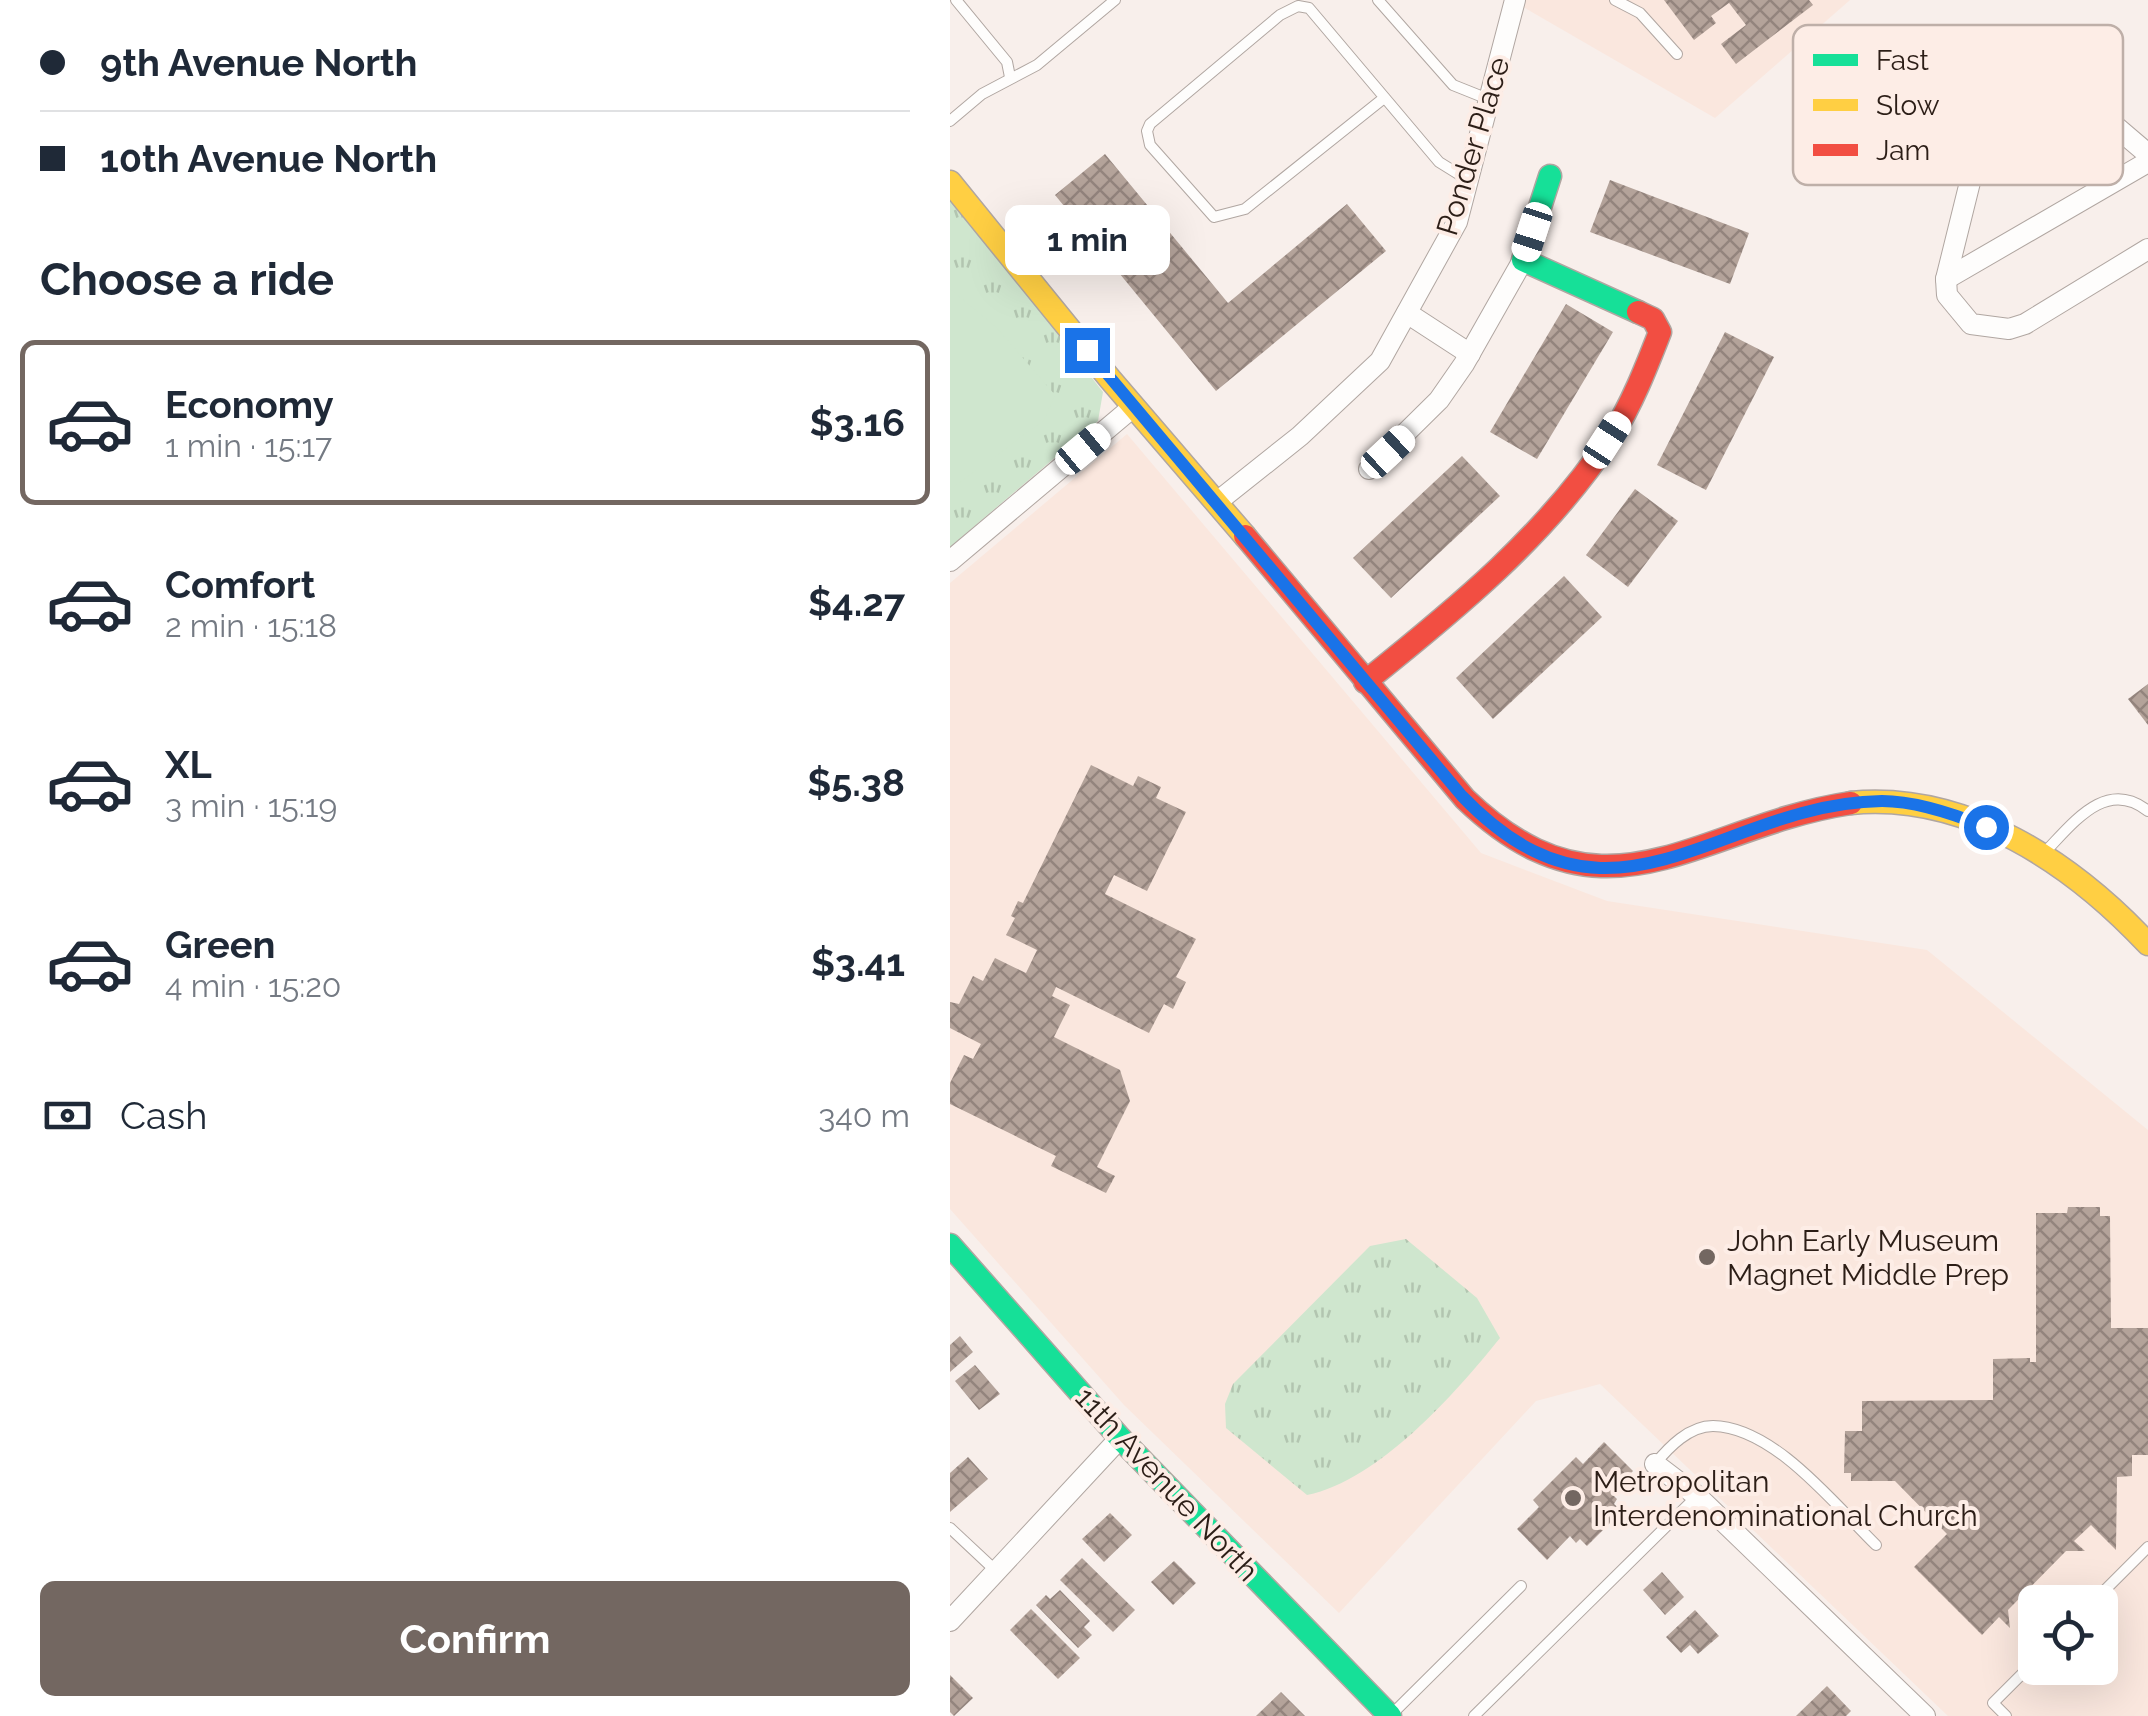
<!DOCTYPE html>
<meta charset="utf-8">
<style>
:root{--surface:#fff;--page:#f2f2f3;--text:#1f2937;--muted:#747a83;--line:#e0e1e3;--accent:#736761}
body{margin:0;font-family:Raleway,sans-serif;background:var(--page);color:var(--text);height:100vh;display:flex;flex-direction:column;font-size:38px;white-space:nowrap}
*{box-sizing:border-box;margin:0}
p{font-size:32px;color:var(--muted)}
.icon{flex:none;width:55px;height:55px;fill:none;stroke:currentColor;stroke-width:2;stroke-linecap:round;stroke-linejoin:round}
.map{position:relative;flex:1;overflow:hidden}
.side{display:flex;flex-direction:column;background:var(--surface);width:950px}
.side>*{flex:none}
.banner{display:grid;align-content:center;height:220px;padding:0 40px;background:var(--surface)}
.tools{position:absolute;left:1068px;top:1585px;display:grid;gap:20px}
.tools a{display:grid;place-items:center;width:100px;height:100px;border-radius:15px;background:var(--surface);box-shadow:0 10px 40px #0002;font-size:50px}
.end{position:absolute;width:45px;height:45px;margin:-22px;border:12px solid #1a73e8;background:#fff;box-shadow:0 0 0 5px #fff}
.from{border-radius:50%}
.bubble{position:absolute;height:70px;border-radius:15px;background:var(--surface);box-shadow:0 10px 40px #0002;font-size:32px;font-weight:700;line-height:70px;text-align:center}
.car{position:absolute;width:30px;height:60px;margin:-30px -15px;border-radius:12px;box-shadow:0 0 8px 2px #0007;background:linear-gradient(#fff 24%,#345 0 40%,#fff 0 76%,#345 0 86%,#fff 0)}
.banner b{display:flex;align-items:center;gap:35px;height:95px;font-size:38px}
.banner b+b{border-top:2px solid var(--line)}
.banner i{width:25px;height:25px;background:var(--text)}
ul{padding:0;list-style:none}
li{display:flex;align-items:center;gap:30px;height:165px;margin:0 20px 15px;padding:0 20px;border:5px solid transparent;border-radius:15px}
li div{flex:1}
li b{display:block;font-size:38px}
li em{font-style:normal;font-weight:700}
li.on{border-color:var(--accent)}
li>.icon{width:90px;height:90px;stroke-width:1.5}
h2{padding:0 40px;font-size:45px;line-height:120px}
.pay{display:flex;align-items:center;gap:25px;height:110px;padding:0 40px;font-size:38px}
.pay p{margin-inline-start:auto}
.cta{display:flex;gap:20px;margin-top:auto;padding:20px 40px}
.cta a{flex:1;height:115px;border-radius:15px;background:var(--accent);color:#fff;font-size:40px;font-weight:700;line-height:115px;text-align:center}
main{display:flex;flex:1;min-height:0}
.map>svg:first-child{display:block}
.built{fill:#fae7de;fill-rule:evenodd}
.park{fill:url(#park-tufts)}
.pitch{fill:#cfe6ce}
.building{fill:url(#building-cross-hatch)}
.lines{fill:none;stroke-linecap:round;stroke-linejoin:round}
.lane-casing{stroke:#b0a6a1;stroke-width:12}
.street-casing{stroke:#b0a6a1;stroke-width:22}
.fast-casing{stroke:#b0a6a1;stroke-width:25}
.slow-casing{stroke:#b0a6a1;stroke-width:25}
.jam-casing{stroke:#b0a6a1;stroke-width:25}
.lane{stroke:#fefdfc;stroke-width:10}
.street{stroke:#fefdfc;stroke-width:20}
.fast{stroke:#16e098;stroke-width:22}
.slow{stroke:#ffcf43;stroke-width:22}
.jam{stroke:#f24e42;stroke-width:22}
.route{stroke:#1a73e8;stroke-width:12}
.poi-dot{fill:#736761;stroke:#fdede6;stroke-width:4}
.labels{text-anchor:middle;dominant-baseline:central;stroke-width:8;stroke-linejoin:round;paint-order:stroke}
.street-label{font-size:30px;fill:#2c1e17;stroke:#fdede6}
.poi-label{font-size:30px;fill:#2c1e17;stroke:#fdede6;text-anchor:start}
.key{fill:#fdede6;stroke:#beafa8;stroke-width:2.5}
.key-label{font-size:28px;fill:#2c1e17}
</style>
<main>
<section class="side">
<div class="banner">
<b><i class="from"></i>9th Avenue North</b>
<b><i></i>10th Avenue North</b>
</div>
<h2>Choose a ride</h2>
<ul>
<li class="on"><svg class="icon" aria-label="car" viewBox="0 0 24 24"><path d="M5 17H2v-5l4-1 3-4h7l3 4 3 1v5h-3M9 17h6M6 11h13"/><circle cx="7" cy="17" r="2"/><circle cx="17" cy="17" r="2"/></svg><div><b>Economy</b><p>1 min · 15:17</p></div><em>$3.16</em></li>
<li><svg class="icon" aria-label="car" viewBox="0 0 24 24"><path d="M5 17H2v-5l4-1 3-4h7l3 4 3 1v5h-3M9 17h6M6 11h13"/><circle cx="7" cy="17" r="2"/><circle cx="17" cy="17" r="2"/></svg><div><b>Comfort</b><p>2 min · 15:18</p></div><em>$4.27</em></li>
<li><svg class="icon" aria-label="car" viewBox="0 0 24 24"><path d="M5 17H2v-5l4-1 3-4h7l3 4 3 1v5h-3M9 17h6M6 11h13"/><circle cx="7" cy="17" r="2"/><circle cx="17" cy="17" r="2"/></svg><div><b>XL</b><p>3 min · 15:19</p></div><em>$5.38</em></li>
<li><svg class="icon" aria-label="car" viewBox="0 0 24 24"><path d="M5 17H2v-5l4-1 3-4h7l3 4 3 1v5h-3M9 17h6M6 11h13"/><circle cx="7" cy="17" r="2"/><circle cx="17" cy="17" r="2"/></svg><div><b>Green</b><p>4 min · 15:20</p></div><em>$3.41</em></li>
</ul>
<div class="pay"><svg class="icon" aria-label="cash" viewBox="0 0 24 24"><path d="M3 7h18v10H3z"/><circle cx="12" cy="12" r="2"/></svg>Cash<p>340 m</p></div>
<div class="cta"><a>Confirm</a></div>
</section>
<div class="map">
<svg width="1198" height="1716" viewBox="0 0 1198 1716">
<defs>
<pattern id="park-tufts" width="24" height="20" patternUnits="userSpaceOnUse" patternTransform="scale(2.5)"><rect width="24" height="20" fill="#cfe6ce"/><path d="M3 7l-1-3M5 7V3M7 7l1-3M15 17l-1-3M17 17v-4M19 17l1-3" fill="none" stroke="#b2c5b0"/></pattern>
<pattern id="building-cross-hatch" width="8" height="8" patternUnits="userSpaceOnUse" patternTransform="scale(2.5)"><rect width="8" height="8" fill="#b4a39a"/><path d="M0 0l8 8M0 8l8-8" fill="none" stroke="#93847d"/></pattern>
</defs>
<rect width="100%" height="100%" fill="#f8efeb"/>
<!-- built -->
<g class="built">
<path d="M561,0H900L765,118Z"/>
<path d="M177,434L531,853L657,901L977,950L1198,1130V1716H998L650,1384L586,1401L389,1613L174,1405L0,1209V583ZM1085,1602H1150V1668H1085Z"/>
</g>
<!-- park -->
<g class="park">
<path d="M0,197L153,392L148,421L0,547Z"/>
<path d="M456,1239L527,1298L550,1338C505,1394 429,1480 357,1495L276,1428L275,1404L283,1384L420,1246Z"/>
</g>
<!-- pitch -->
<path class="pitch" d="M0,289L46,327L105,395L94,420L0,490Z"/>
<!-- building -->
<g class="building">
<path d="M714,0H859L863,5L786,64L771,44L796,25L779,3L761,16L766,23L744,40Z"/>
<path d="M155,154L278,303L397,204L436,251L266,391L105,195Z"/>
<path d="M660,180L799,233L780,284L640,232Z"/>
<path d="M616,304L663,332L587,459L540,432Z"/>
<path d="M775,332L824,357L756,490L707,465Z"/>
<path d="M512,456L550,496L441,598L403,558Z"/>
<path d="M685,489L728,521L678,587L636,555Z"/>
<path d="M614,576L652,617L543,719L506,678Z"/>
<path d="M1198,684V725L1178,699Z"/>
<path d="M141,765L183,786L188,776L211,787L206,798L236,812L197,891L164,875L155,894L246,939L226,977L236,982L223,1009L214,1004L199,1033L106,987L102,996L120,1005L104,1037L170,1070L180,1101L147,1167L165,1176L156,1193L101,1166L106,1156L0,1104V1083L14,1055L23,1059L31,1044L0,1028V1002L9,1004L23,976L33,981L45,958L76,973L87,950L56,935L65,918L61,916L68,901L73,903Z"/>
<path d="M1118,1207H1150V1216H1160L1161,1328H1198V1455H1182V1476L1167,1477L1166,1550L1141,1525L1124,1541L1135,1551H1116L1058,1610L1060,1628L1049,1617L1032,1635L964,1567L997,1534L945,1481H901V1473H894L895,1431H912V1401L1043,1400V1359L1080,1358V1362H1086V1213H1117Z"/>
<path d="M10,1336L23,1352L0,1372V1345Z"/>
<path d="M25,1365L50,1394L29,1410L5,1381Z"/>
<path d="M654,1442L683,1471L662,1494L667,1499L664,1504L672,1511L637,1546L630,1539L626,1543L620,1536L597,1560L567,1529L589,1507L583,1500L626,1457L633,1464Z"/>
<path d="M18,1457L38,1479L0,1512V1473Z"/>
<path d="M160,1513L182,1535L154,1562L132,1539Z"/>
<path d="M132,1558L185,1610L163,1632L110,1580Z"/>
<path d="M224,1561L246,1583L223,1605L201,1582Z"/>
<path d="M712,1572L734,1597L715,1615L693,1590Z"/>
<path d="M110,1590L140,1621L134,1627L142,1635L128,1648L86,1605L96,1595L100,1599Z"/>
<path d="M81,1609L130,1658L108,1679L60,1630Z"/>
<path d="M745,1610L769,1636L748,1654L740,1645L731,1653L716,1637Z"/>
<path d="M0,1675L23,1698L4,1716L0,1712Z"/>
<path d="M877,1686L901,1711L896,1716H846Z"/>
<path d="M331,1692L355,1716H306Z"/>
</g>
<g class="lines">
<defs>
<g id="lane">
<path d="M6,0L57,62L60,77"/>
<path d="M428,0L503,85L538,99"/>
<path d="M665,0L690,13L727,54"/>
<path d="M434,98L295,209L264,217L200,145L197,131L200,124L330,15L348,6L359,8L489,162L518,180"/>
<path d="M0,121L32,94L87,65L165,0"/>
<path d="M1093,854C1122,825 1155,777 1198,811"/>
<path d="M705,1464C719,1447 739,1426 763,1426C824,1427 885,1505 926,1545"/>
<path d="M0,1528L46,1571"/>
<path d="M1143,1602L1198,1547"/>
<path d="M441,1715L571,1586"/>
<path d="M524,1716L747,1496"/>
<path d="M1056,1716L1043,1703L1085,1661"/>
</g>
<g id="street">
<path d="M1198,154L1152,115L1131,113L1022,174L996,279L997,295L1021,324L1059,329L1075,324L1198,249"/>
<path d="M996,279L1198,162"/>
<path d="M457,313L520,354"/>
<path d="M419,469L489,400L514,364L573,260"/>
<path d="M267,502L350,436L430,361L507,222L565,0"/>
<path d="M0,561L183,407"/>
<path d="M705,1464L747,1496L975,1716"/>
<path d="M0,1621L170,1438"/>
</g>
<g id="fast">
<path d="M600,176L573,260L688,312"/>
<path d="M0,1245L170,1438L440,1716"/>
</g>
<g id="slow">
<path d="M0,182L160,379L295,536"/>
<path d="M901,803C1017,792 1122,863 1198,944"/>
</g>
<g id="jam">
<path d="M295,536L515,799C657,935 747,826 901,803"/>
<path d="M415,682C505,610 597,535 661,437C682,404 696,368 710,332L703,319L688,312"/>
</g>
</defs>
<!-- lane casing -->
<use href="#lane" class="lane-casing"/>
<!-- street casing -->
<use href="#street" class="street-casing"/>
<!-- fast casing -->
<use href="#fast" class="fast-casing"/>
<!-- slow casing -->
<use href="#slow" class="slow-casing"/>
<!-- jam casing -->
<use href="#jam" class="jam-casing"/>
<!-- lane -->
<use href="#lane" class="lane"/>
<!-- street -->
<use href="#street" class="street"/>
<!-- fast -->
<use href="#fast" class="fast"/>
<!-- slow -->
<use href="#slow" class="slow"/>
<!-- jam -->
<use href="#jam" class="jam"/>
</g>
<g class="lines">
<!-- route -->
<path class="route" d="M137,350L512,796C664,954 768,803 932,801C966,801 1004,814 1036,827"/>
</g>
<!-- markers -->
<g class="poi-dot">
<circle cx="757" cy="1257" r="10"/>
<circle cx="623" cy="1498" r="10"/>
</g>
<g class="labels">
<!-- street labels -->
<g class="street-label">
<text transform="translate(523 146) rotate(-73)">Ponder Place</text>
<text transform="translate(217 1484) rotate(47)">11th Avenue North</text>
</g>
<!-- poi labels -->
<g class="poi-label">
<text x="777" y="1240">John Early Museum<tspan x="777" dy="34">Magnet Middle Prep</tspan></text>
<text x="643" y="1481">Metropolitan<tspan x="643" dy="34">Interdenominational Church</tspan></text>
</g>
</g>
<!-- legend -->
<rect x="843" y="25" width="330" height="160" rx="15" class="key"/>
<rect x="863" y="54" width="45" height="12" fill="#16e098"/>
<rect x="863" y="99" width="45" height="12" fill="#ffcf43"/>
<rect x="863" y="144" width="45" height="12" fill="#f24e42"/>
<g class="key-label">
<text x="926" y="70">Fast</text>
<text x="926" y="115">Slow</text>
<text x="926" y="160">Jam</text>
</g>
</svg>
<div class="tools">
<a><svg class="icon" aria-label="locate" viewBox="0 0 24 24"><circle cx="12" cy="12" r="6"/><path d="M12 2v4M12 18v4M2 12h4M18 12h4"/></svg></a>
</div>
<i class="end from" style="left:1036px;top:827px"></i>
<i class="end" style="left:137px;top:350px"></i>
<div class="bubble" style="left:55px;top:205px;width:165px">1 min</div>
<i class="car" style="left:582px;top:232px;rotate:198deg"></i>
<i class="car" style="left:657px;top:440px;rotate:33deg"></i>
<i class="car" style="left:133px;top:449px;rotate:50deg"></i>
<i class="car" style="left:438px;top:452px;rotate:47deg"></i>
</div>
</main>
